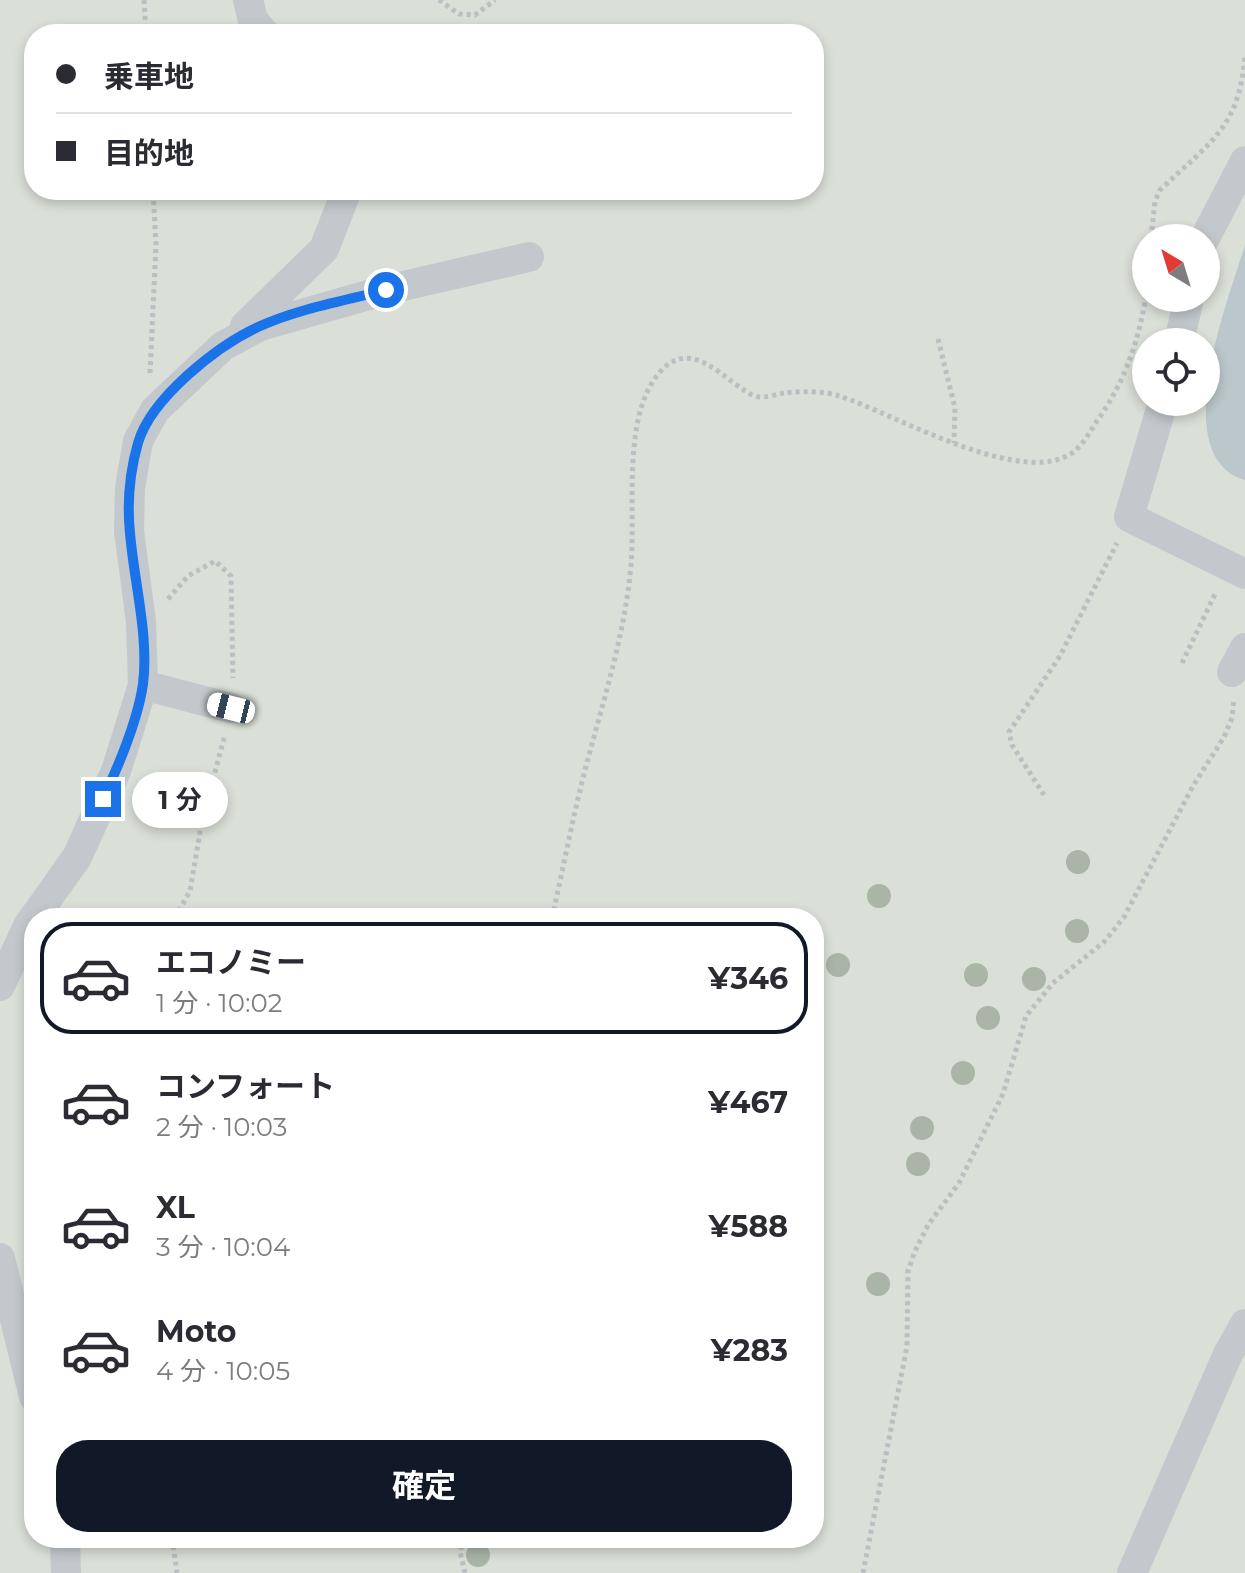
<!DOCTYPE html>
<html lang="ja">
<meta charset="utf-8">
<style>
:root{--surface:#fff;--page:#f2f2f3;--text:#2b2b33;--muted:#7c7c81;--line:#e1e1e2;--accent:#111827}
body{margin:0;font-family:Montserrat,"Noto Sans JP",sans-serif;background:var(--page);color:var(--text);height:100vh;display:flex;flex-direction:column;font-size:30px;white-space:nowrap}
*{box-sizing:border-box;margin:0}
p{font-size:26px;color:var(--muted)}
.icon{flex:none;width:44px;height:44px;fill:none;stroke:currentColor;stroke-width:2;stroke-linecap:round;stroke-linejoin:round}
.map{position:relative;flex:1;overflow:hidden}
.drawer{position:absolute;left:24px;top:908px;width:800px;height:640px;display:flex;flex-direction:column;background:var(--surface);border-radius:32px;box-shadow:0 4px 12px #0003}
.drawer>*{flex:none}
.guide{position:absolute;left:24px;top:24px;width:800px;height:176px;border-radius:32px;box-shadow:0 4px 12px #0003;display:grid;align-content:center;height:176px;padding:0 32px;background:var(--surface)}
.needle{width:52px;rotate:322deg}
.controls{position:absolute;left:1132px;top:224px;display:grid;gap:16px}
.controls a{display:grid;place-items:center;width:88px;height:88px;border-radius:50%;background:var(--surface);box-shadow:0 4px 12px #0003;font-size:40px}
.end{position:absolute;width:36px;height:36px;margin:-18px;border:10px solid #1a73e8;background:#fff;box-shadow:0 0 0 4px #fff}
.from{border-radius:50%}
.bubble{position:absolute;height:56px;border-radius:28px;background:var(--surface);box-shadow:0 4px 12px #0003;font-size:26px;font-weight:700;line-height:56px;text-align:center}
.car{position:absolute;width:24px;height:48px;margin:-24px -12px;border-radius:10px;box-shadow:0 0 6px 2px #0007;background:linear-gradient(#fff 24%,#345 0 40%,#fff 0 76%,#345 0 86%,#fff 0)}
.guide b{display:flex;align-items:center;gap:28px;height:76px;font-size:30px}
.guide b+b{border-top:2px solid var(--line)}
.guide i{width:20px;height:20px;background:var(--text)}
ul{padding:14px 0 0;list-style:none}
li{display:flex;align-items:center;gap:24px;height:112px;margin:0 16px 12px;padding:0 16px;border:4px solid transparent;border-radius:32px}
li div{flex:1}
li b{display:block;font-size:30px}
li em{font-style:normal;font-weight:700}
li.current{border-color:var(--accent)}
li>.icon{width:72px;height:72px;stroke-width:1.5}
.cta{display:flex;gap:16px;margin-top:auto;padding:16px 32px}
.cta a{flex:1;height:92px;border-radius:32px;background:var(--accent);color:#fff;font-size:32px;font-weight:700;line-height:92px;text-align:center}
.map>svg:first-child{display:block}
.green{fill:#dadfd7;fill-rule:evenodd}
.water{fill:#bbc7cb}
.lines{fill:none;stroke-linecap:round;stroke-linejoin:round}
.path{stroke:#bbbfc2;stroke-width:5;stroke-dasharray:4 4;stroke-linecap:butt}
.minor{stroke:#c3c8cc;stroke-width:30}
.tree{fill:#aab4a7}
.route{stroke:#1a73e8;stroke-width:10}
</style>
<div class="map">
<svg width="1245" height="1573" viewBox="0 0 1245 1573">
<rect width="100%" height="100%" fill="#fafaf8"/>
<!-- green -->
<path class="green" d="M0,0H1245V1573H0ZM34,34H814V190H34ZM1146,238H1206V298H1146ZM1146,342H1206V402H1146ZM34,918H814V1538H34Z"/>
<!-- water -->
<path class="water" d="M1245,245V480C1165,457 1230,295 1245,245Z"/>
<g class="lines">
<!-- path -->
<g class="path">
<path d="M144,0L146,34"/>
<path d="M439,0L459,14L475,15L495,0"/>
<path d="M1151,238L1155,201L1160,190C1210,142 1240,128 1245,54"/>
<path d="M938,339L955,408L954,443"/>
<path d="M150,373L156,245L153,190"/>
<path d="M168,599L188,576L215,561L231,576L233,678"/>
<path d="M1182,663L1216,592"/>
<path d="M1044,795L1012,745L1009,732L1060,656L1117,543"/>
<path d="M175,918L190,891L202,820L225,735"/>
<path d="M552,918C562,873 571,827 582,782C600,710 625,638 631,564C636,508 621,414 661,371C694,335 727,385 755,396C765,399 776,394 785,393C801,391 824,391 839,396C892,412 1030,495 1078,448C1086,440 1092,428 1099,418C1125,381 1139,340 1146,295"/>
<path d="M172,1538L177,1573"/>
<path d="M463,1538L460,1552L465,1573"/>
<path d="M863,1573L907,1346L908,1271L915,1251L928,1225L959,1183L1003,1094L1026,1016L1053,983L1104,942L1124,917L1193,786L1224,737L1232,718L1234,699"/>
</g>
<!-- minor -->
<g class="minor">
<path d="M248,0L253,20L265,34"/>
<path d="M1205,238L1245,161"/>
<path d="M245,326L324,249L347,190"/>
<path d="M1179,342L1189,298"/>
<path d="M1163,402L1129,517L1245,574"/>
<path d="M1232,672L1245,648"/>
<path d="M143,685L231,708"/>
<path d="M0,986L28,926L77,857L116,771L143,685L141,622L129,531L130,488L138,441L155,410L223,346L260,326L386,290L529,257"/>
<path d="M0,1258L34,1397"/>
<path d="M65,1538L66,1573"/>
<path d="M1132,1573L1228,1354L1245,1324"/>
</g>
</g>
<!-- trees -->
<g class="tree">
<circle cx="1078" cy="862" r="12"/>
<circle cx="879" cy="896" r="12"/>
<circle cx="1077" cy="931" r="12"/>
<circle cx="838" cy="965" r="12"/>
<circle cx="976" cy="975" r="12"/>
<circle cx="1034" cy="979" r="12"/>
<circle cx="988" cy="1018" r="12"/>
<circle cx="963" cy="1073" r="12"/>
<circle cx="922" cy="1128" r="12"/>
<circle cx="918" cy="1164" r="12"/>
<circle cx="878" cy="1284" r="12"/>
<circle cx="478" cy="1555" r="12"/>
</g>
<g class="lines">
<!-- route -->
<path class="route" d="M103,799C118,767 138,719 143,684C149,635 134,582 130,533C127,504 130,471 138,443C151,398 217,346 258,327C297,309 344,301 386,290"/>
</g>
</svg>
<div class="controls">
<a><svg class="needle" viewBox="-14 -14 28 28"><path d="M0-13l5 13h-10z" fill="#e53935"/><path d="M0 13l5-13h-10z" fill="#7c7c81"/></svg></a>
<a><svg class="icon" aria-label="locate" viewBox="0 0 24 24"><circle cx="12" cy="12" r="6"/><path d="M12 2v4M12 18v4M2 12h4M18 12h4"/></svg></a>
</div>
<i class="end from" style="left:386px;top:290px"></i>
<i class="end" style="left:103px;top:799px"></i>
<div class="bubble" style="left:132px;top:772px;width:96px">1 分</div>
<i class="car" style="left:231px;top:708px;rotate:284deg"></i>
<div class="guide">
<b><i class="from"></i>乗車地</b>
<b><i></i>目的地</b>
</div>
<section class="drawer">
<ul>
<li class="current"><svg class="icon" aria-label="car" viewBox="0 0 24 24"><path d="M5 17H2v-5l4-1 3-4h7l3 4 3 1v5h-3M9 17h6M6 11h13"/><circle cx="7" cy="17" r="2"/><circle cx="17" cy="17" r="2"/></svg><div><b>エコノミー</b><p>1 分 · 10:02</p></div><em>¥346</em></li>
<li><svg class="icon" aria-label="car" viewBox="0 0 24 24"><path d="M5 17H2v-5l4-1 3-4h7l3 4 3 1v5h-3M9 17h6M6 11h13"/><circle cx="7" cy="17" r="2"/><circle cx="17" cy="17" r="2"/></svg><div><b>コンフォート</b><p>2 分 · 10:03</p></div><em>¥467</em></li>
<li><svg class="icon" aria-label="car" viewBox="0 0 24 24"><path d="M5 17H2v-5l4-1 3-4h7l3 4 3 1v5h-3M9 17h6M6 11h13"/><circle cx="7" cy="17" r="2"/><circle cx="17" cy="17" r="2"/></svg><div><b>XL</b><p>3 分 · 10:04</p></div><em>¥588</em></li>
<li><svg class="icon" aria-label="car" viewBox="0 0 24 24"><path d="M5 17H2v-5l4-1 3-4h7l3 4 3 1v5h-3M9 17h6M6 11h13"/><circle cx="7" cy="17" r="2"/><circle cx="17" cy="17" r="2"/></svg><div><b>Moto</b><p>4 分 · 10:05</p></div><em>¥283</em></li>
</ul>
<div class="cta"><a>確定</a></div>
</section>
</div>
